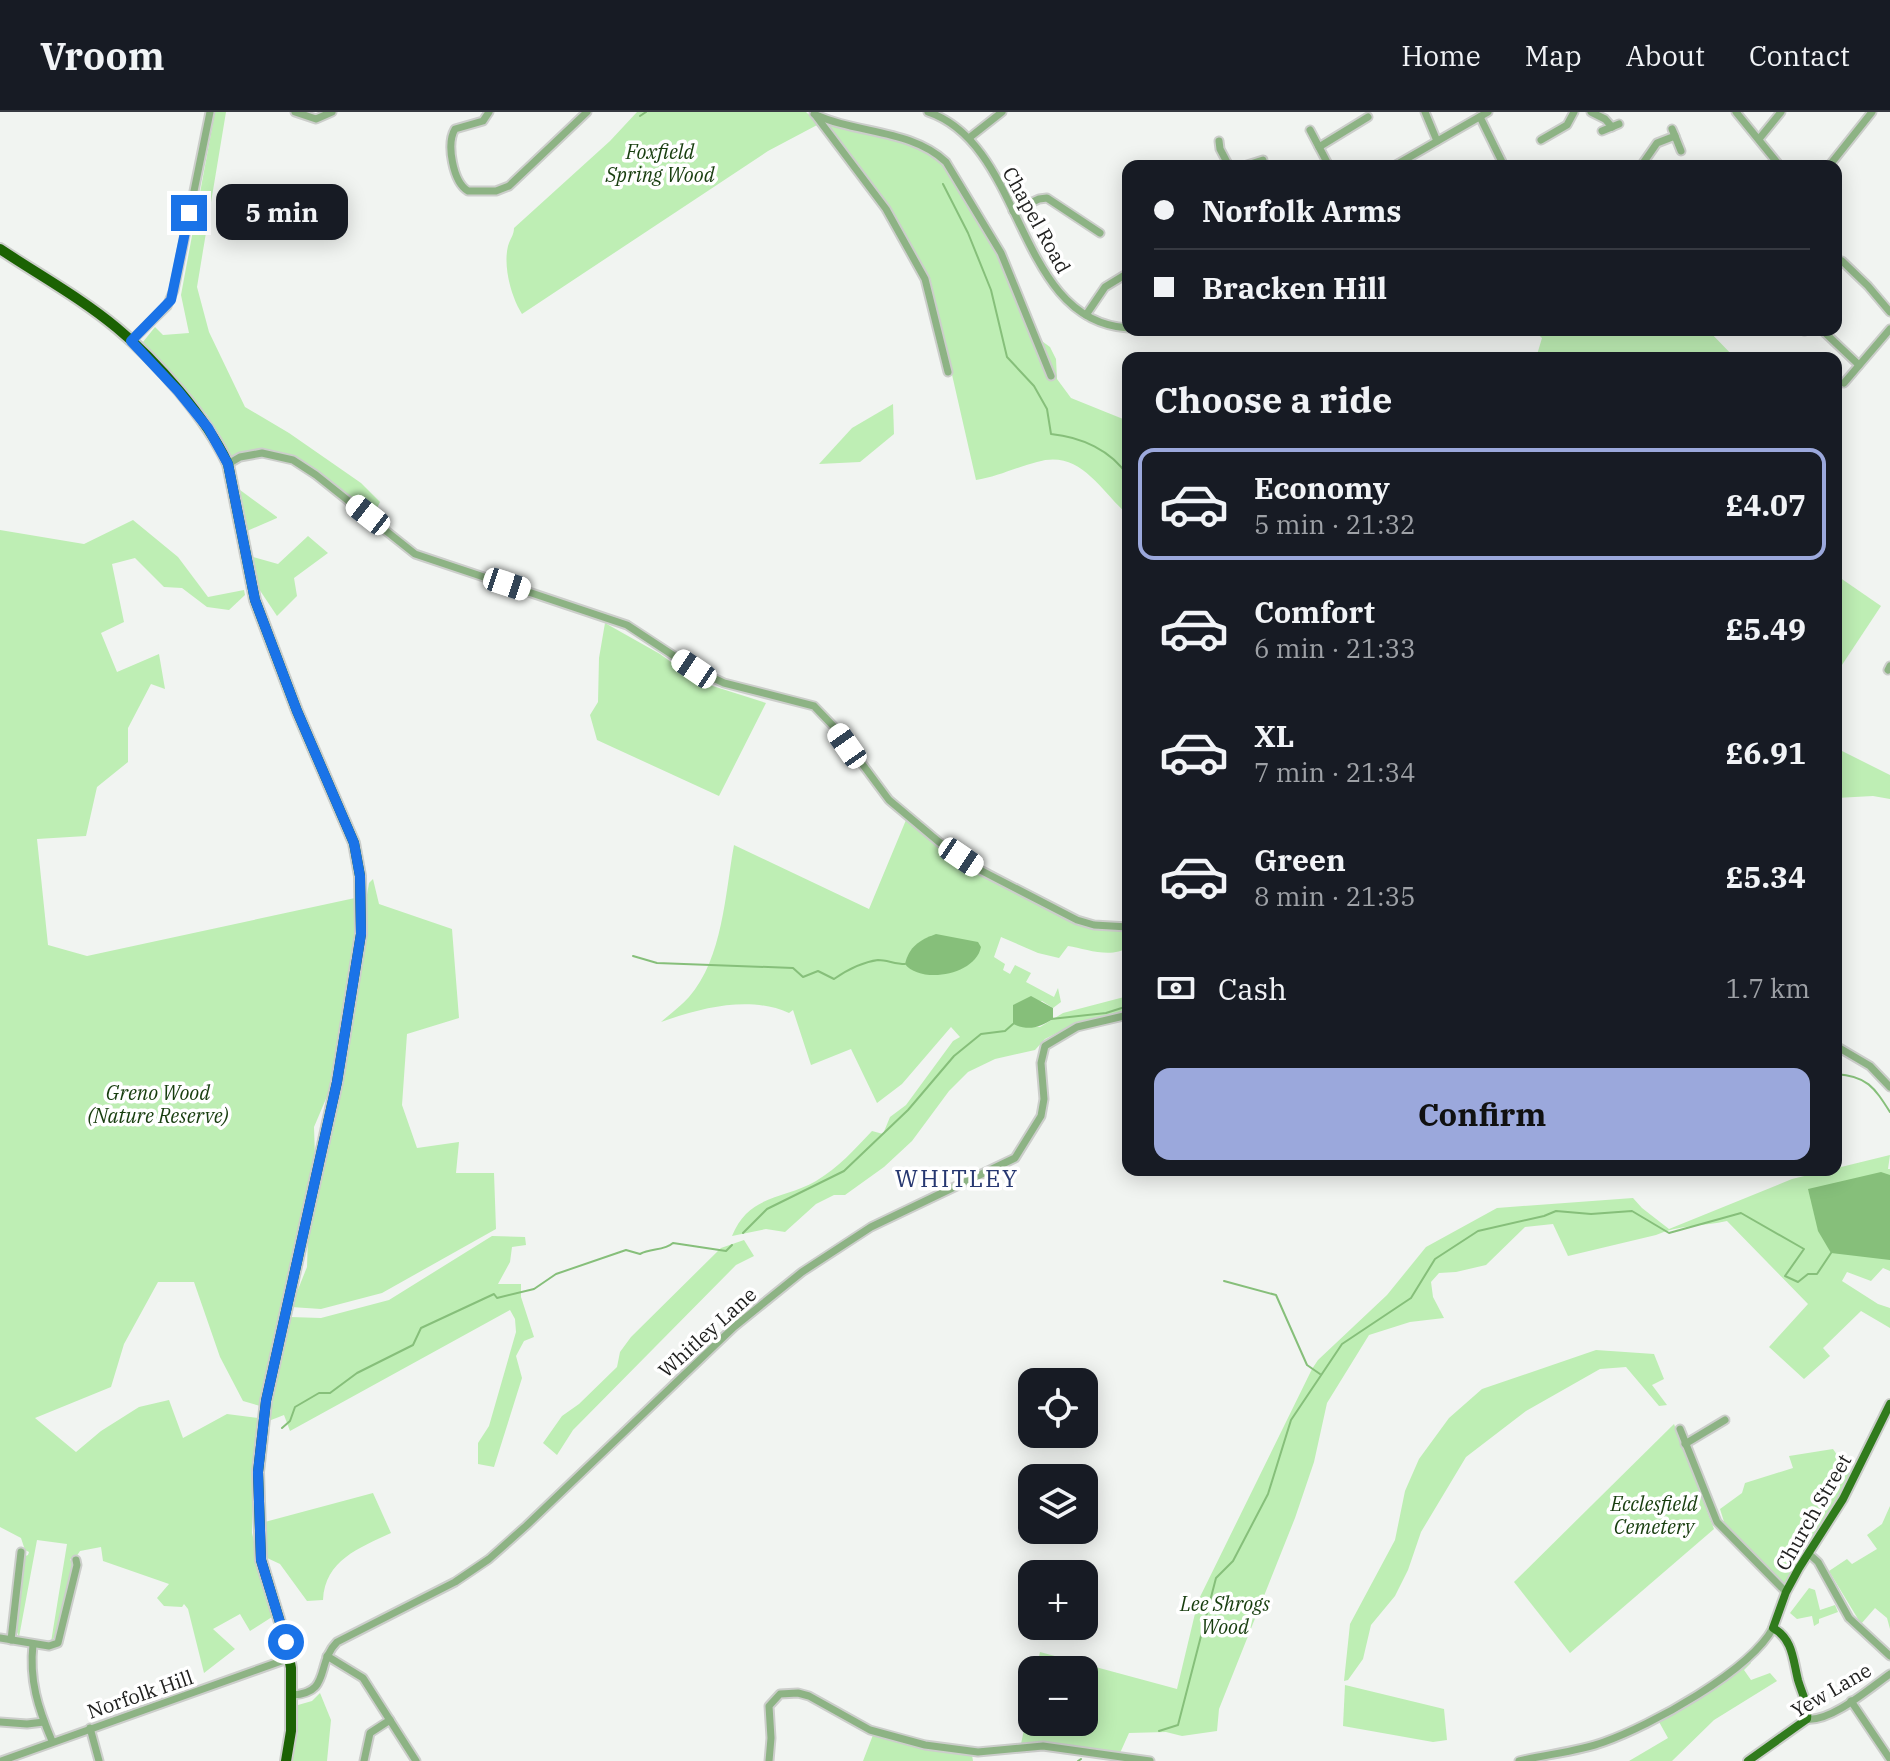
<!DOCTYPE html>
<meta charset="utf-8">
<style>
:root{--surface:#171b24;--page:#242831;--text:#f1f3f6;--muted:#9ea1a6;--line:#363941;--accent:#9ba8dc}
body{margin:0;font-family:"IBM Plex Serif",serif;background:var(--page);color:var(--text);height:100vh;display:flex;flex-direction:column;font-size:30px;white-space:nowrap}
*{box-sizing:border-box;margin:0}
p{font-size:26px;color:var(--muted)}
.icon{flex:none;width:44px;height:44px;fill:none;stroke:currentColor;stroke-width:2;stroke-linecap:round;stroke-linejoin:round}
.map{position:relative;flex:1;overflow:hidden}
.side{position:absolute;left:1122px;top:240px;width:720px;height:824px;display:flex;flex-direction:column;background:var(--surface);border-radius:16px;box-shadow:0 4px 20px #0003}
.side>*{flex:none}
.banner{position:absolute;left:1122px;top:48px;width:720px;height:176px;border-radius:16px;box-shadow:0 4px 20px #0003;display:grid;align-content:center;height:176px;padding:0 32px;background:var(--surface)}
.fabs{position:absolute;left:1018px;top:1256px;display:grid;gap:16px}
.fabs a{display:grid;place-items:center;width:80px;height:80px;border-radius:16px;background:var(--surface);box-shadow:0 4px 20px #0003;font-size:40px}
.end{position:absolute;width:36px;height:36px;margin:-18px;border:10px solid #1a73e8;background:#fff;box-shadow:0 0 0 4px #fff}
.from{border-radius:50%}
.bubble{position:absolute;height:56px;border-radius:16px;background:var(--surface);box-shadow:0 4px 20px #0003;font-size:26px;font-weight:700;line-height:56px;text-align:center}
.car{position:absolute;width:24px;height:48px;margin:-24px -12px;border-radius:10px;box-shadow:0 0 6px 2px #0007;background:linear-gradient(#fff 24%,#345 0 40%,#fff 0 76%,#345 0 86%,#fff 0)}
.banner b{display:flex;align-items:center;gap:28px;height:76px;font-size:30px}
.banner b+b{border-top:2px solid var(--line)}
.banner i{width:20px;height:20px;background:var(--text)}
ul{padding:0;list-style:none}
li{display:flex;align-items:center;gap:24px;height:112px;margin:0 16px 12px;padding:0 16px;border:4px solid transparent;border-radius:16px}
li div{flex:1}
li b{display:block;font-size:30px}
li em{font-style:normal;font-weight:700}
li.on{border-color:var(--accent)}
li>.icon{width:72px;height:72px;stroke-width:1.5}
h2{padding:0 32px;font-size:36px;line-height:96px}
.pay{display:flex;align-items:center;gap:20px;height:88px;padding:0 32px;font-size:30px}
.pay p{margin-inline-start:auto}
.action{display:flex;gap:16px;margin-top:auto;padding:16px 32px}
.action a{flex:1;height:92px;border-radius:16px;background:var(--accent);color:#111;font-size:32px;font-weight:700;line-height:92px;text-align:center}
header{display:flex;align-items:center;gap:48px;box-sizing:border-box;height:112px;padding:0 40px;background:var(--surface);border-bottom:2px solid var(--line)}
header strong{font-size:38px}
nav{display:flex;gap:44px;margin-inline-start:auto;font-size:28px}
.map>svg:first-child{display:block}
.green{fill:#beeeb4}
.water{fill:#86bf7a}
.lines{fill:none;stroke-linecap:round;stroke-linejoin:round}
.stream{stroke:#86bf7a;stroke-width:2}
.minor-casing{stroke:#cccecb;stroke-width:11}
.major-casing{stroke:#cccecb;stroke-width:12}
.highway-casing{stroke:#cccecb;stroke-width:14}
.minor{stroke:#8db384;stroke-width:7}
.major{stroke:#307b1c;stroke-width:8}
.highway{stroke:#1b6203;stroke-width:10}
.route{stroke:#1a73e8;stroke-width:10}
.labels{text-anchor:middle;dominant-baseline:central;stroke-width:7;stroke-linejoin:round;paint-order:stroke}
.park-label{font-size:20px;font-style:italic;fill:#173d0e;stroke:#fff}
.street-label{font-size:20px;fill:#212120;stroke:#fff}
.quarter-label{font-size:24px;letter-spacing:2px;fill:#273871;stroke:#fff}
</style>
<header>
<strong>Vroom</strong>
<nav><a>Home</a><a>Map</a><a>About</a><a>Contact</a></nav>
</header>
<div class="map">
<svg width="1890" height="1649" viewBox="0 0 1890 1649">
<rect width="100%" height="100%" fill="#f1f4f1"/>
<!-- green -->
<g class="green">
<path d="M215,0H226L197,175L209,220L245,295L289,321L361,371L380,390L373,404C341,378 305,340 261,337C252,337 240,343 231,346L207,303L143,230L155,215L163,223L189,221L181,183Z"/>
<path d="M637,0H806L819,12L768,39L522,202C511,185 503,154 508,134C510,127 514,123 514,116L610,29Z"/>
<path d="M825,10C865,21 916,25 947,54L999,142L1031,221L1050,235L1056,247L1057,267L1071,286L1128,309V403C1100,378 1080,337 1037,350C1017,355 997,365 976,368L930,166L891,99Z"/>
<path d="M1533,218H1708L1735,246H1536L1542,226Z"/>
<path d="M893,292L894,322L860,350L819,352L852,316Z"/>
<path d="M240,378L277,405V406L247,419Z"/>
<path d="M133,408L178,445L208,485L244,478L245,483L229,498L207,495L182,476L164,475L135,446L112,452L124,510L101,521L117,560L159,542L165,577L151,572L128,616V650L97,675L86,724L37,727L48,833L87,844L355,786L357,821L328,982L314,1015L315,1044L260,1294L243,1289L220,1245L194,1170H158L124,1232L111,1275L35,1306L76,1340L101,1319L139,1295L169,1288L183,1326L227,1302L259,1306L254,1351L252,1421L272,1505L250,1519L240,1502L213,1517L235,1537L204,1561L188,1497L184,1492L182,1495L164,1494L157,1486L169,1472L103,1449L101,1435L80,1439L76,1445L70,1447L73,1454L59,1518L51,1530L67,1432L37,1428L19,1525L15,1515L23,1445L28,1443L29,1440L25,1438L21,1426L0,1415V418L84,432Z"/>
<path d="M308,424L328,441L294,466L297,484L277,504L259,477L253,445L278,452Z"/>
<path d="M1836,463L1881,494L1836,562Z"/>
<path d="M605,511L660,542L697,569L766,591L719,684L597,628L590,603L598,590L599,546Z"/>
<path d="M1836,636L1890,663V687L1873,684L1836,686Z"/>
<path d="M906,708L983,763L1061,805L1084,813L1128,818V835C1112,847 1086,837 1068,834L1059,846L1038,841L1001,825L994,845L1005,852L1003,858L1010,862L1015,853L1031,861L1026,870L1054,885L1058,876L1061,890L1053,896L1042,889L1013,893V912L1040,915L1063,901L1128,884V899L1088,908L1059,920L1045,927L1035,938L995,947L968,960L949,979L912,1029L884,1055L845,1083H834L816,1092L785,1120L766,1117L732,1124C749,1082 783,1088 816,1069C838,1056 855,1037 872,1019L883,1022L890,1005L906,993L953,929L960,925L951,915L902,972L877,991L851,937L811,953L793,898L789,901C749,883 700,896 661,910C670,902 681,894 689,885C723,846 725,782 734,733L869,797Z"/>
<path d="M373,767L379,792L452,817L459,906L407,922L402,993L417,1036L459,1030L456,1061H494L496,1117L382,1181L321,1197L291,1195L307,1155L308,1125L334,1009L365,822V794L369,771Z"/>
<path d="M1890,1043L1888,1057H1890V1159L1883,1156L1871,1169L1847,1160L1842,1169L1878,1192L1890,1196V1216L1861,1199L1823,1236L1830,1244L1804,1267L1769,1235L1808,1192L1727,1109C1704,1114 1678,1113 1656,1123L1568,1144L1553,1112L1525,1115L1486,1153L1456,1160L1439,1161L1431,1170L1433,1185L1444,1206L1410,1210L1369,1223L1327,1291L1314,1350L1295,1406L1219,1597L1217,1619L1182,1624L1166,1620L1129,1621L1120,1641H1102L1055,1632H1021L1032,1578V1610H1084V1558H1036L1040,1540L1177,1577L1198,1489L1312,1257L1318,1248L1387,1183L1426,1135L1497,1096L1633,1086L1642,1096L1669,1117L1792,1067Z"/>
<path d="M492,1124L525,1125L526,1133L512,1135L510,1150L498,1172H521V1185L534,1225L524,1229L516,1244L522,1266L494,1355L478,1352V1331L489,1314L516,1220L515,1207L510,1198L290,1319L284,1303L266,1310L290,1205L321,1206L389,1188Z"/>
<path d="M744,1128L754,1144L736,1153L573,1318L557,1343L543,1331L562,1304L579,1292L617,1255L620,1240L631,1225L721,1136Z"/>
<path d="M1596,1238L1654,1242L1664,1267L1652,1273L1667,1293L1659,1294L1626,1255L1600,1257L1526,1299L1466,1345L1421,1420L1408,1458L1395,1484L1371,1513L1363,1547L1348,1568L1344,1569L1350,1512L1395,1428L1405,1379L1419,1347L1449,1306L1482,1277Z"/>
<path d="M1674,1312L1714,1417L1570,1541L1514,1470Z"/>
<path d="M1833,1337L1850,1362L1837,1393L1783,1474L1725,1413L1720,1397L1742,1381L1745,1371L1793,1356L1789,1344Z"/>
<path d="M373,1381L391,1421C359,1436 325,1448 323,1488L307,1489L280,1452L265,1445L261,1411Z"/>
<path d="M1890,1394V1517L1887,1506L1875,1496L1861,1512L1829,1459L1847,1447L1852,1452L1877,1437L1867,1423L1882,1412Z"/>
<path d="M1809,1476L1815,1478L1820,1498L1835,1493L1838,1500L1819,1507V1511L1814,1514L1812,1504L1797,1507L1790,1501Z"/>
<path d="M1749,1548L1751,1551L1744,1558L1751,1568L1770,1561L1777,1569L1714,1608L1672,1649H1629L1668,1626L1658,1608L1701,1585Z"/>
<path d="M1345,1573L1444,1597L1447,1628L1433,1630L1343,1614Z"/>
<path d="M320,1581L331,1608L327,1649H291L298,1620V1593L312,1589Z"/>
<path d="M873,1623L907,1633L972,1643L973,1649H863Z"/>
</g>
<!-- water -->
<g class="water">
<path d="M936,822L978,830L981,835C975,864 920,872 905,852C909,835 919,828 936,822Z"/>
<path d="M1031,884L1053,896V907C1038,916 1029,919 1013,912V893Z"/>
<path d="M1881,1060L1890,1063V1148L1831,1141L1818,1119L1808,1077Z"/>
</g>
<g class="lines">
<!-- stream -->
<g class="stream">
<path d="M640,4L646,0"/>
<path d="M943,72L968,121L991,178L1007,245L1034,274L1047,297L1051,322C1081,325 1111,338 1128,364"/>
<path d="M633,844L657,851L793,856L803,865L818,859L834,867C847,858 862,850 878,848C887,848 895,852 905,852"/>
<path d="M1051,907L1106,901L1128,894"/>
<path d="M1836,962C1867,964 1874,975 1890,1000"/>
<path d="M743,1121L767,1097L844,1059L908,998L954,944L981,922L1005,919L1013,912"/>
<path d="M1224,1169L1276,1183L1307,1253L1320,1262"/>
<path d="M282,1316L290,1309L295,1295L319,1281H330L357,1261L413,1233L421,1216L494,1182L497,1186L534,1177L556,1162L626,1138L640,1142C651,1136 664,1139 673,1131L726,1139L732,1133"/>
<path d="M1159,1619L1178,1613L1216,1466L1233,1449L1268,1382L1291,1308L1342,1232L1411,1186L1435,1147L1478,1119L1544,1104L1556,1099L1591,1102L1632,1099L1669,1121L1741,1101L1804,1137L1785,1164L1798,1170L1808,1162H1817L1831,1141"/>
<path d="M1078,1649L1081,1647"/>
</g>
<defs>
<g id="minor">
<path d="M295,0L316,7L332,0"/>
<path d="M489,0L483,9L455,17C446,32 453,70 468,79H496L509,74L587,0"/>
<path d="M928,0C1026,33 1015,209 1128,216"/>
<path d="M1425,0L1437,29"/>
<path d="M1591,0L1605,7L1612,15"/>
<path d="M1736,0L1780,54"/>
<path d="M814,2C856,22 911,17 946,50L1001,141L1051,264"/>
<path d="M816,4L886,97L925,167L948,260"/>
<path d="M1480,5L1504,54"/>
<path d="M1310,18L1329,54"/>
<path d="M1602,19L1619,12"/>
<path d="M1675,24L1681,39"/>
<path d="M969,26L1002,0"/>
<path d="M1759,27L1781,0"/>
<path d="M1541,28L1567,13L1574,0"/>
<path d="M1219,29L1220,37L1229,54"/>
<path d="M1319,35L1368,5"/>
<path d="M1244,54L1263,48"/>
<path d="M1394,54L1488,0"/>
<path d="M1641,54L1657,31L1675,24L1672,17"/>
<path d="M1829,54L1872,0"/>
<path d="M1013,99L1039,87L1047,86L1100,121"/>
<path d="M1842,149L1868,174L1890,200"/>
<path d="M1086,203L1105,175L1128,161"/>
<path d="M1822,218L1859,253"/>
<path d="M1804,219L1809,218"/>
<path d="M131,229L167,194L174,178L210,0"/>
<path d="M1844,271L1890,217"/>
<path d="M228,352L240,345L262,341L293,348L316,363L415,442L627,513L694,557L724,571L814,594L837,618L889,688L939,730L982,759L1077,808L1094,813L1128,815"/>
<path d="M1888,558L1890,554"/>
<path d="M1836,934L1870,954L1890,975"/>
<path d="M1680,1317L1717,1410L1786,1480"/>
<path d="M1685,1332L1725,1308"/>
<path d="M1808,1441L1818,1450L1849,1506L1890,1544"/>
<path d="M0,1526L49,1534L58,1531L77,1453L76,1448"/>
<path d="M11,1528L21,1440"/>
<path d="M33,1532C29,1568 38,1596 52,1629"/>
<path d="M327,1544L363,1566L416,1649"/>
<path d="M292,1583C332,1581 315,1552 337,1530L455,1470L489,1447L526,1414L734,1215L802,1160L871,1115L1015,1046L1041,1004L1044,987L1041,951L1045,934L1077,915L1128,903"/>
<path d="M1851,1589L1890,1647"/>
<path d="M1807,1607C1831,1610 1870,1576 1890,1562"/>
<path d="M0,1610L27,1612L44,1610"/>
<path d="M90,1616L99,1649"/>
<path d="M1,1649L290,1546"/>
<path d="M364,1649L370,1621L390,1608"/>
<path d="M769,1649L771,1626L769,1594L780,1582L798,1581L809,1584L870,1618L925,1633L978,1640L1043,1634L1150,1649"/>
<path d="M1519,1649C1547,1642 1577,1640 1604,1630C1650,1614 1750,1559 1773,1516"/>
</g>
<path id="major" d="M1748,1649L1807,1607C1809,1593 1802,1582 1798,1568C1793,1548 1793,1527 1773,1516L1786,1480L1799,1456L1843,1387L1890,1292"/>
<path id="highway" d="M0,137C39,163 81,186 117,216C157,249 206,305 228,352L255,488L297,599L354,731L360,764L361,822L337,970L266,1289L258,1360L261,1448L286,1530L291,1556V1619L286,1649"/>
</defs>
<!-- minor casing -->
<use href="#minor" class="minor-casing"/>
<!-- major casing -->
<use href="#major" class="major-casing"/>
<!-- highway casing -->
<use href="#highway" class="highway-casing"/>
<!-- minor -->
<use href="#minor" class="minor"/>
<!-- major -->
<use href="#major" class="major"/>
<!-- highway -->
<use href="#highway" class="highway"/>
</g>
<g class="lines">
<!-- route -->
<path class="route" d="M189,101L171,188L131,229L178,279L208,316L228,352L255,488L297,599L354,731L360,764L361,822L337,970L266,1289L258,1360L261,1448L286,1530"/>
</g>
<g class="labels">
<!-- park labels -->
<g class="park-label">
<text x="660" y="39">Foxfield<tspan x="660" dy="23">Spring Wood</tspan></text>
<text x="158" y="980">Greno Wood<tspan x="158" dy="23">(Nature Reserve)</tspan></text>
<text x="1654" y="1391">Ecclesfield<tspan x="1654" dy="23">Cemetery</tspan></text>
<text x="1225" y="1491">Lee Shrogs<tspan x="1225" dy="23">Wood</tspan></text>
</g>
<!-- street labels -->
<g class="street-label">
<text transform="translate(1037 108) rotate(61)">Chapel Road</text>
<text transform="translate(707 1220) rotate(-42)">Whitley Lane</text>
<text transform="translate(1813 1400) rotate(-60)">Church Street</text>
<text transform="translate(1831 1578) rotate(-30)">Yew Lane</text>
<text transform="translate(140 1582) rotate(-19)">Norfolk Hill</text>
</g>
<!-- quarter labels -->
<g class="quarter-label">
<text x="957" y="1066">WHITLEY</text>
</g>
</g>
</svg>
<div class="fabs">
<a><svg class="icon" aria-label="locate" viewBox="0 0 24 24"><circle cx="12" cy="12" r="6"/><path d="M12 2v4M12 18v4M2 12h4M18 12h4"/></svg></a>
<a><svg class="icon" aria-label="layers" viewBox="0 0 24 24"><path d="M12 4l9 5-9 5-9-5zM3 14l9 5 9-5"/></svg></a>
<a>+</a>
<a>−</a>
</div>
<i class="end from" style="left:286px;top:1530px"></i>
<i class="end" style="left:189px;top:101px"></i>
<div class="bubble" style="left:216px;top:72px;width:132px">5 min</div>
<i class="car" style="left:368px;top:403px;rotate:308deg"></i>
<i class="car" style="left:507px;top:472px;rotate:108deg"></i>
<i class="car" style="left:694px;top:557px;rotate:304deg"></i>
<i class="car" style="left:847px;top:634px;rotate:325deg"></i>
<i class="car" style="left:961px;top:745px;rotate:124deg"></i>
<div class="banner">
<b><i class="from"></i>Norfolk Arms</b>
<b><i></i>Bracken Hill</b>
</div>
<section class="side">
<h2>Choose a ride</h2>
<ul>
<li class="on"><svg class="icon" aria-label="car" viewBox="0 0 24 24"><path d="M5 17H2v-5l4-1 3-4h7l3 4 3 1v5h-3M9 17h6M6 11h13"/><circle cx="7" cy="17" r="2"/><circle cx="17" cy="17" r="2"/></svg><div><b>Economy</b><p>5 min · 21:32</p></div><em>£4.07</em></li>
<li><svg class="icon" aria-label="car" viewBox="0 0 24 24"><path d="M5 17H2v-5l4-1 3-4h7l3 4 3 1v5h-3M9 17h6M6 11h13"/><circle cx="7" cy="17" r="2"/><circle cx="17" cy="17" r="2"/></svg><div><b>Comfort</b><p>6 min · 21:33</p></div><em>£5.49</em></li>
<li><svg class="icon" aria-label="car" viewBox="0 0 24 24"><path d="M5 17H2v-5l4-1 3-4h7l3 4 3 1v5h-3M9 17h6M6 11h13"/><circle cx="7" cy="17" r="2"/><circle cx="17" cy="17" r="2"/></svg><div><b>XL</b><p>7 min · 21:34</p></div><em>£6.91</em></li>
<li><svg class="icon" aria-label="car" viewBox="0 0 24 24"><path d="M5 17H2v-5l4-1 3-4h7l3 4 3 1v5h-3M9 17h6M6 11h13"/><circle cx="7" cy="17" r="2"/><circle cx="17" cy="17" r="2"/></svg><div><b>Green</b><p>8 min · 21:35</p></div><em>£5.34</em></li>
</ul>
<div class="pay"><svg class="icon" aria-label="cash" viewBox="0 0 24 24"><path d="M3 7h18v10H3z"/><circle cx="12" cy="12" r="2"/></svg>Cash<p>1.7 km</p></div>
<div class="action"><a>Confirm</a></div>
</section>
</div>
